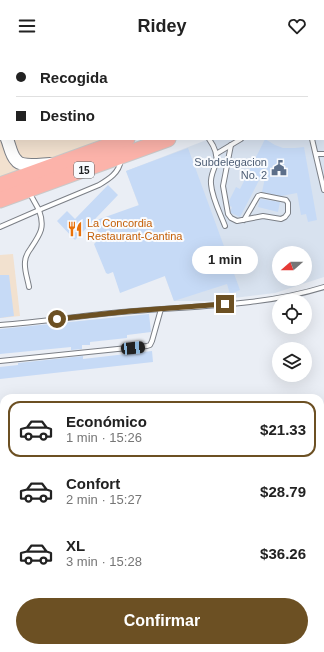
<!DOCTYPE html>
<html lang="es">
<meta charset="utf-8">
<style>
:root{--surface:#fff;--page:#f6f6f6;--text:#222;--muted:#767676;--line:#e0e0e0;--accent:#6c5023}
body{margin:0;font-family:Helvetica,sans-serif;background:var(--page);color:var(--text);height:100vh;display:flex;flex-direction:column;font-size:15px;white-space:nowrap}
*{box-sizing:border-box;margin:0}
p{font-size:13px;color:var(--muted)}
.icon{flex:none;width:22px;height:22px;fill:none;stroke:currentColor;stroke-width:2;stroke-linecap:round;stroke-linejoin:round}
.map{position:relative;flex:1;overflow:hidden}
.side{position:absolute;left:0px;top:342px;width:324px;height:258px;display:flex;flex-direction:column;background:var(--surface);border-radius:12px 12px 0 0;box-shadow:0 4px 16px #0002}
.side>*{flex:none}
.top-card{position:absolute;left:0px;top:0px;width:324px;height:88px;box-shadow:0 4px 16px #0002;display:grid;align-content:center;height:88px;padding:0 16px;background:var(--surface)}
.needle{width:26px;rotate:250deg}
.buttons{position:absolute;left:272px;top:194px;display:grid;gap:8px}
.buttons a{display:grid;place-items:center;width:40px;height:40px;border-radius:50%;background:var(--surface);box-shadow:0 4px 16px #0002;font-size:20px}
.end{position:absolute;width:18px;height:18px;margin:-9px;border:5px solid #6c5023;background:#fff;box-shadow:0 0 0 2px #fff}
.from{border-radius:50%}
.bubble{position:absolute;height:28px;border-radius:14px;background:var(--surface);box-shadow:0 4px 16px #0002;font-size:13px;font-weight:800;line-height:28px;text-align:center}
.car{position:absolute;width:12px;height:24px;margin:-12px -6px;border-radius:5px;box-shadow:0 0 3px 1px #0007;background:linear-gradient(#222 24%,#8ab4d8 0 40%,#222 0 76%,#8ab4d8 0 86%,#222 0)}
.top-card b{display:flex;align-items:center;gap:14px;height:38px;font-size:15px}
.top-card b+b{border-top:1px solid var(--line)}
.top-card i{width:10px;height:10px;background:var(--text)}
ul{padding:7px 0 0;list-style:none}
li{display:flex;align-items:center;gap:12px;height:56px;margin:0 8px 6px;padding:0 8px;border:2px solid transparent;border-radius:12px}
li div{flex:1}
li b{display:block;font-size:15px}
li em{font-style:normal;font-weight:800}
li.on{border-color:var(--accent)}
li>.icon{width:36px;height:36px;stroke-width:1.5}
.cta{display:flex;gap:8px;margin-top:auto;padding:8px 16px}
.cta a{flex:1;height:46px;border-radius:24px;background:var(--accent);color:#fff;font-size:16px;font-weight:800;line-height:46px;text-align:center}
header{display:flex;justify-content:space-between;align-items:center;height:52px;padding:0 16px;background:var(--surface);font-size:18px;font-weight:800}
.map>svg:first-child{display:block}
.built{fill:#d8e2ef;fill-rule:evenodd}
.education{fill:#f2e1cf}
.building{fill:#c6daf6}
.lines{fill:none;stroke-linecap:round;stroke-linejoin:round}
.lane-casing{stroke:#7b7f86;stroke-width:6}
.street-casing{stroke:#7b7f86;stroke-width:10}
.secondary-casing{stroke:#7b7f86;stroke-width:14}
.highway-casing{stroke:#c9c9c9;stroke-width:17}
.lane{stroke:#fff;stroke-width:4}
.street{stroke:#fff;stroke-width:8}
.secondary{stroke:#fff;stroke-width:12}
.highway{stroke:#fcb3aa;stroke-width:15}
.rail-casing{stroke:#4d5053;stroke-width:3.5}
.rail{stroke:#f9fbfe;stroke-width:2;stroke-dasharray:6;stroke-linecap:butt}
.route{stroke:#6c5023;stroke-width:5}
.labels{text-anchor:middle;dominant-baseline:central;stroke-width:4;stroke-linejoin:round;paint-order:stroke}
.shield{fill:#f9fbfe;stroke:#5e6063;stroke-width:1}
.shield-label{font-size:10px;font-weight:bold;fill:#1c1e20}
.service-label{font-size:11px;fill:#4e5e75;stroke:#f9fbfe;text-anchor:end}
.food-label{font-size:11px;fill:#c56008;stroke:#f9fbfe;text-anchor:start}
</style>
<header><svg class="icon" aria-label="menu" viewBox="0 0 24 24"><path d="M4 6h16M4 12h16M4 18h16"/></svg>Ridey<svg class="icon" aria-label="heart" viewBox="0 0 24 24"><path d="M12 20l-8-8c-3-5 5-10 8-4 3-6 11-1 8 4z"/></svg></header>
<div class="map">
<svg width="324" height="600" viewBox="0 0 324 600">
<rect width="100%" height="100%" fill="#eaeef5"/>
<!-- built -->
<path class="built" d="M323,72L324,75V225L275,241L210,249H174L126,119L209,87H323ZM279,201H305V227H279Z"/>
<!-- education -->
<g class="education">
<path d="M0,0H133V1H1V87H106L39,110L0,125Z"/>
<path d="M13,202L20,264L0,266V203Z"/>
</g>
<!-- building -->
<g class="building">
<path d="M265,87L275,93L283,96H295L304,95L317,168L308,170L306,162L301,163L297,141L281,144L262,140L267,116L266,115L240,165L231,161V158L232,155L230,154L229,149L236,135L240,137Z"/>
<path d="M188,96L240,238L230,242L227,232L174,249L165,224L120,241L113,220L108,222L106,221L94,192L96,190L101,188L94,169L139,153L126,119Z"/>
<path d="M108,133L118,143L75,188L57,169L67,159L75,167Z"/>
<path d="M260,147L280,150L278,160L258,155Z"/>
<path d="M0,223H9L14,264L0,266Z"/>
<path d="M149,262L151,280L127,283V286L90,290V293H82V297L71,298V295L0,302V277Z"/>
<path d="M152,299L153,310L0,327V315L18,313V311L83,304V307Z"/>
</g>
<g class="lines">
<defs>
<g id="lane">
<path d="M243,0V1"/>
<path d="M322,0V1"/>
<path d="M162,1L165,0"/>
<path d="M301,1L303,0"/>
<path d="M317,1V0"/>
<path d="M323,41L324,44"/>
<path d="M209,87C214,94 218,102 216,111C214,118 210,124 211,132C212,146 220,161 225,174"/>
<path d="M312,87L324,138"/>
<path d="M231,93L223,134L228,162L231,166L237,169L263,164L281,167L285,165L288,161V151L286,148L261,143L258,144L244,168"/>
<path d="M216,102L241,87"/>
<path d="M316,102H324"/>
<path d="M29,140L39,158L99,133C109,127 119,121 121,108"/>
<path d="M0,175L39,158C45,175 41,181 31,196C28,200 25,205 25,210C24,218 28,228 29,235"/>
<path d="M0,273C45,270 89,262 134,259C197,254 263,254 324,235"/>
<path d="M0,309L147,294L150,293L152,289L161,257"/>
<path d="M320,385L324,384"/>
</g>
<g id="street">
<path d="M125,0V1"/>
<path d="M140,0V1"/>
<path d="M320,593H324"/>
<path d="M299,600L302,596"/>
</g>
<g id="secondary">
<path d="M0,67L1,70"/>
<path d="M7,87C10,94 11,103 16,108C21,116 42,112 50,112"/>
</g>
<g id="highway">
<path d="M323,11H324"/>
<path d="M323,31L324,30"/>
<path d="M0,133L127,87"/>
<path d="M0,148L168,87"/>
</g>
</defs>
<!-- lane casing -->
<use href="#lane" class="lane-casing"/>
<!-- street casing -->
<use href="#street" class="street-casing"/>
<!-- secondary casing -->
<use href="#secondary" class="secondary-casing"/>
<!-- highway casing -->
<use href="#highway" class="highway-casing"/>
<!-- lane -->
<use href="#lane" class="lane"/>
<!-- street -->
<use href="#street" class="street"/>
<!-- secondary -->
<use href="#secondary" class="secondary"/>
<!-- highway -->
<use href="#highway" class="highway"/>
<defs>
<g id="rail">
<path d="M320,584H324"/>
<path d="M171,600L209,596"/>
</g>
</defs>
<!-- rail casing -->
<use href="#rail" class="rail-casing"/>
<!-- rail -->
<use href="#rail" class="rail"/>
</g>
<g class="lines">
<!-- route -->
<path class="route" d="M57,267L131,259L225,252"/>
</g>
<!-- icons -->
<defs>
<symbol id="civic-bare" viewBox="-9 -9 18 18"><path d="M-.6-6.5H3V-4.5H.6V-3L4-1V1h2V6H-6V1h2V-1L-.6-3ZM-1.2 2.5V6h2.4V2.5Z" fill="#5c6f8a" stroke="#f9fbfe" stroke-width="2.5" paint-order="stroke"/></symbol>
<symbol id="restaurant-bare" viewBox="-9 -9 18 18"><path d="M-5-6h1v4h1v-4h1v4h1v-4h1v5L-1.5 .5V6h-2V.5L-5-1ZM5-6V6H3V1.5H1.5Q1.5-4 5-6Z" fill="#e8710a" stroke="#f9fbfe" stroke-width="2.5" paint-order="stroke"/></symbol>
</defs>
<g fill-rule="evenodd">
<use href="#civic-bare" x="268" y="105" width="22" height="22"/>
<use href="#restaurant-bare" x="64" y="166" width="22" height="22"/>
</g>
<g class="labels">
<!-- shield labels -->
<rect class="shield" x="74" y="110" width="20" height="16" rx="3"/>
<g class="shield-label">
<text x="84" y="118">15</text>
</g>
<!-- service labels -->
<g class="service-label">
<text x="267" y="110">Subdelegacion<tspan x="267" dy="13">No. 2</tspan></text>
</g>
<!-- food labels -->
<g class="food-label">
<text x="87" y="171">La Concordia<tspan x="87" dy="13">Restaurant-Cantina</tspan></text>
</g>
</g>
</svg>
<div class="buttons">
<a><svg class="needle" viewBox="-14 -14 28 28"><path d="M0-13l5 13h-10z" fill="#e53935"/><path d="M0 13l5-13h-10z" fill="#767676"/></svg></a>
<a><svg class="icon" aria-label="locate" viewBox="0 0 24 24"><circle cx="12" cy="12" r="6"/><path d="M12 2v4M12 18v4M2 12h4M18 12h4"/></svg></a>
<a><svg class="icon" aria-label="layers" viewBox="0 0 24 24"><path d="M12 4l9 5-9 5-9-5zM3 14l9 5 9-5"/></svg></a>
</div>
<i class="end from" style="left:57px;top:267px"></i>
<i class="end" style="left:225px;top:252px"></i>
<div class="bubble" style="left:192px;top:194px;width:66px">1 min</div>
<i class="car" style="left:133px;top:296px;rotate:84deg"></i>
<div class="top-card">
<b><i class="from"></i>Recogida</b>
<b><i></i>Destino</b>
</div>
<section class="side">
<ul>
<li class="on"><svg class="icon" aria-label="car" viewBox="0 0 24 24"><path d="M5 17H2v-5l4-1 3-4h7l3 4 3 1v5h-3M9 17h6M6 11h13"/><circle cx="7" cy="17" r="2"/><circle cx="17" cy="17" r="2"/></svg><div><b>Económico</b><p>1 min · 15:26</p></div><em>$21.33</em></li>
<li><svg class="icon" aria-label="car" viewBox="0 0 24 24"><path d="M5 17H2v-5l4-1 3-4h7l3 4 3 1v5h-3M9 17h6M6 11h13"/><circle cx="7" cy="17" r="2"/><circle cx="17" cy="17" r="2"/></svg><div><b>Confort</b><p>2 min · 15:27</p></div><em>$28.79</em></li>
<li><svg class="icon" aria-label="car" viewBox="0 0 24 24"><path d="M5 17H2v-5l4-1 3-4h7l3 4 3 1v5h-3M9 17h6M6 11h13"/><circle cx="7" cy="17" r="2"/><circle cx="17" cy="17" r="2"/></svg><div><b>XL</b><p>3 min · 15:28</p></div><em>$36.26</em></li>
</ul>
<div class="cta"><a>Confirmar</a></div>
</section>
</div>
